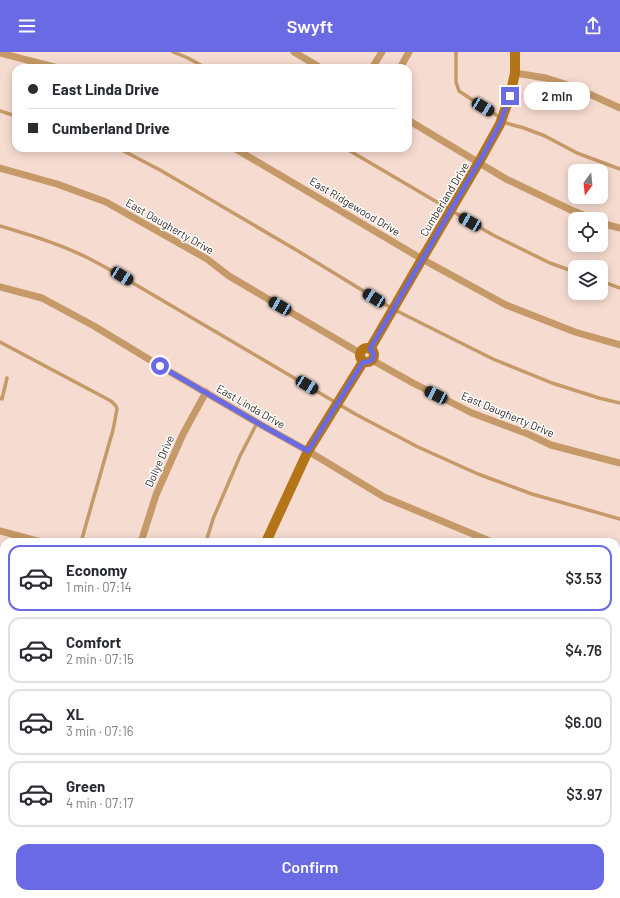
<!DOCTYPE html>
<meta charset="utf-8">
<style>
:root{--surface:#fff;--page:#f2f2f3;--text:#2b2b33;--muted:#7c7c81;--line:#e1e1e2;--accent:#6a6ae4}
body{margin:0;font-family:Barlow,sans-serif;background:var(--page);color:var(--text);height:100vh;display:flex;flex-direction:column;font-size:15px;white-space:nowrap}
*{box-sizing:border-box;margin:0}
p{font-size:13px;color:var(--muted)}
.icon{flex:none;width:22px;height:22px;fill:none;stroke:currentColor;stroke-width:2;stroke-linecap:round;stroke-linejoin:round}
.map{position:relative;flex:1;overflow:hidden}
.details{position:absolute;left:0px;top:486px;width:620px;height:360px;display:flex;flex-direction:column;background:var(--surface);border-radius:12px 12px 0 0;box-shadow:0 2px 10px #0003}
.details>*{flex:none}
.top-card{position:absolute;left:12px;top:12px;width:400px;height:88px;border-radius:12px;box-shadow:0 2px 10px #0003;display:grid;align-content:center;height:88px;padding:0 16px;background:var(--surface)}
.needle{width:26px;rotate:195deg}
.tools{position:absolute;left:568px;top:112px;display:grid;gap:8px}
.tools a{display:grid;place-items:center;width:40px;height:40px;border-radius:8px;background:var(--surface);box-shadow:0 2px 10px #0003;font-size:20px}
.end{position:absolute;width:18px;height:18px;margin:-9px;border:5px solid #6a6ae4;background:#fff;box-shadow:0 0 0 2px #fff}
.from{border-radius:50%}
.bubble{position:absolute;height:28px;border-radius:12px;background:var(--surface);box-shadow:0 2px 10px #0003;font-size:13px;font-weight:600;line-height:28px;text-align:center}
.car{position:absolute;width:12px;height:24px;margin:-12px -6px;border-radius:5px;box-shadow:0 0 3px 1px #0007;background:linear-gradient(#222 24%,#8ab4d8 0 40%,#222 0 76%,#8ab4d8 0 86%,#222 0)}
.top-card b{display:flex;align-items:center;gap:14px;height:38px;font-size:15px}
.top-card b+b{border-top:1px solid var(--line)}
.top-card i{width:10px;height:10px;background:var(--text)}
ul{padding:7px 0 0;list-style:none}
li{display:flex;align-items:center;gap:12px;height:66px;margin:0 8px 6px;padding:0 8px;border:2px solid var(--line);border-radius:12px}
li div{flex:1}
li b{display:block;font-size:15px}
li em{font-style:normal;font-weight:600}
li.selected{border-color:var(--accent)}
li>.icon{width:36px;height:36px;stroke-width:1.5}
.action{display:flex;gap:8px;margin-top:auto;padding:8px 16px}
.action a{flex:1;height:46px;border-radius:12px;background:var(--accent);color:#fff;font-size:16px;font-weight:600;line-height:46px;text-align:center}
header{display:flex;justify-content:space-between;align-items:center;height:52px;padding:0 16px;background:var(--accent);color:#fff;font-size:18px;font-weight:600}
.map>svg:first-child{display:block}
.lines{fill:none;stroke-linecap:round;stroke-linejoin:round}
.lane{stroke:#c59968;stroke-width:3.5}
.street{stroke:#c59968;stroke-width:7}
.secondary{stroke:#b47418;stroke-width:10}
.route{stroke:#6a6ae4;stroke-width:5}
.labels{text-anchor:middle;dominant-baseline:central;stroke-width:3;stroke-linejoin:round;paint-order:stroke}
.street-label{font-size:11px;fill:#322823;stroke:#fff}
</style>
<header><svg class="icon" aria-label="menu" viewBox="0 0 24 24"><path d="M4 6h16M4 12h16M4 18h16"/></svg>Swyft<svg class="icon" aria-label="share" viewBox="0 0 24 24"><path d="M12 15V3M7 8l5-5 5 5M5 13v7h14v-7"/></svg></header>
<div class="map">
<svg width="620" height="846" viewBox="0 0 620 846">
<rect width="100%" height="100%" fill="#f6dbd0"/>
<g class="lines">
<!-- lane -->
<g class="lane">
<path d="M173,0L188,6L206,16"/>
<path d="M456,0V30L459,39L471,47L501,66"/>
<path d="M0,59L16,64"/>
<path d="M502,70L524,76L545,84L577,101L620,117"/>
<path d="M118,96L160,118L201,142L298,199L393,257L493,307L552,331L599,346L620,351"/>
<path d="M345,96L493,183L550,211L575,220"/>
<path d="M0,174C30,183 60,192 88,206C100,212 110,218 121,224L357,363L418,395L478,422L532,442L620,467"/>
<path d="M601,229L620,236"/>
<path d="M0,290L111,349L116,354L117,357L113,378L81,490"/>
<path d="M0,346L2,347L7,326"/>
<path d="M206,490L213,467L240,404L257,371"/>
<path d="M0,541L4,542"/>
<path d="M616,583L620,584"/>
<path d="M0,662L4,664"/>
<path d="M616,707L620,708"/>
<path d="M0,787L4,788"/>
<path d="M129,842V846"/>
<path d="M245,846L246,842"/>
</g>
<!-- street -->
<g class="street">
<path d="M294,0L321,16"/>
<path d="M0,1L58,16"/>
<path d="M372,16L382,0"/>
<path d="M400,16L409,0"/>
<path d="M515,21L546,26L574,35L620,56"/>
<path d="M408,68L506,127L571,158L593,167"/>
<path d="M234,96L422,207L506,253L575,280L620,293"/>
<path d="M0,116L57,132L106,150L207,207L229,224L360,301"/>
<path d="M601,171L620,176"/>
<path d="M0,235L42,246L94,274L160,314L263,374L308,399L384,445L492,490"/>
<path d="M372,308L413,331L472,361L528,382L551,393L620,411"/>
<path d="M0,479L41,490"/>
<path d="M141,490L156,443L183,382L206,340"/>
<path d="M616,525L620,526"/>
<path d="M0,599L4,600"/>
<path d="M616,645L620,646"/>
<path d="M616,771L620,756"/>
<path d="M6,842L22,846"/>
<path d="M598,846L599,842"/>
</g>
<!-- secondary -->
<g class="secondary">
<circle cx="367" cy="303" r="7"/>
<path d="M370,297L422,207L479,110L500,72L510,44L515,21V0"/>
<path d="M266,490L308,399L363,310"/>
<path d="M0,718L4,719"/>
<path d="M0,734L4,735"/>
<path d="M183,842L184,846"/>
<path d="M405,842L419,846"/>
<path d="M458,842L472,846"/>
</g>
</g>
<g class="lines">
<!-- route -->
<path class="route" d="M160,314L263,374L308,399L363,310H367C374,309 376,302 370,297L486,98L500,72L510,44"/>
</g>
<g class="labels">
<!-- street labels -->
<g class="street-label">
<text transform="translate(444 147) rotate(-59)">Cumberland Drive</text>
<text transform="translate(355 154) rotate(31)">East Ridgewood Drive</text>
<text transform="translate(170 174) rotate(30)">East Daugherty Drive</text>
<text transform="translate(251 354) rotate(30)">East Linda Drive</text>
<text transform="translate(508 362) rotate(23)">East Daugherty Drive</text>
<text transform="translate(159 409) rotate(-66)">Dollye Drive</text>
</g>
</g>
</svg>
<div class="tools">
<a><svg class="needle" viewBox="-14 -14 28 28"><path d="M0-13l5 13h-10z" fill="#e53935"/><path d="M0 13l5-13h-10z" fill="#7c7c81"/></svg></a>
<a><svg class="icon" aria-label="locate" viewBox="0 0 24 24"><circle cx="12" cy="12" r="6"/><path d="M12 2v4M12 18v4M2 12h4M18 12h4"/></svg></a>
<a><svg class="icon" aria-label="layers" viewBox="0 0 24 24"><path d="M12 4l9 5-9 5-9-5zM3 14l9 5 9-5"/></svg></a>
</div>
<i class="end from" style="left:160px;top:314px"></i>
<i class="end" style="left:510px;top:44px"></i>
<div class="bubble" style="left:524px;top:30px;width:66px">2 min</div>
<i class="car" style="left:483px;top:55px;rotate:121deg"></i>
<i class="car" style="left:470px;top:170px;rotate:300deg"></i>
<i class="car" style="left:122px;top:224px;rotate:121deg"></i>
<i class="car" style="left:374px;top:246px;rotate:302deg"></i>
<i class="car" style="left:280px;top:254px;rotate:300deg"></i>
<i class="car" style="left:307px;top:333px;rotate:121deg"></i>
<i class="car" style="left:436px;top:343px;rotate:297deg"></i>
<div class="top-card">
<b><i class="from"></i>East Linda Drive</b>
<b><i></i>Cumberland Drive</b>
</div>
<section class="details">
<ul>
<li class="selected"><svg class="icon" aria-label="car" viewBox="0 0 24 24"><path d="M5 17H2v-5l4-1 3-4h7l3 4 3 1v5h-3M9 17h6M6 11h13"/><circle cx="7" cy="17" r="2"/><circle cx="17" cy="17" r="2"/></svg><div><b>Economy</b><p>1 min · 07:14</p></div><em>$3.53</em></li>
<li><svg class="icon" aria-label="car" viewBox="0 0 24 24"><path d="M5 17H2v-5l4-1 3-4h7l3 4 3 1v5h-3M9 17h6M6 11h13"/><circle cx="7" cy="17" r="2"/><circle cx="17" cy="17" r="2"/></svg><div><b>Comfort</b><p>2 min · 07:15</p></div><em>$4.76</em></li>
<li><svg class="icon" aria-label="car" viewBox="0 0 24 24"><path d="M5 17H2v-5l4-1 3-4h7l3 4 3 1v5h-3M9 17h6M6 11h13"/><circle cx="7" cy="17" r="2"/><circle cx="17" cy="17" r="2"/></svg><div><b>XL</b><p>3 min · 07:16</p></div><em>$6.00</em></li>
<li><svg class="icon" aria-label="car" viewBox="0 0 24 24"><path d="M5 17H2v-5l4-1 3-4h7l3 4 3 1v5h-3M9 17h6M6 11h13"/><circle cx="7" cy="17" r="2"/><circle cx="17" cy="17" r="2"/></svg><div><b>Green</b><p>4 min · 07:17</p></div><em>$3.97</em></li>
</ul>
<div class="action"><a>Confirm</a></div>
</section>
</div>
